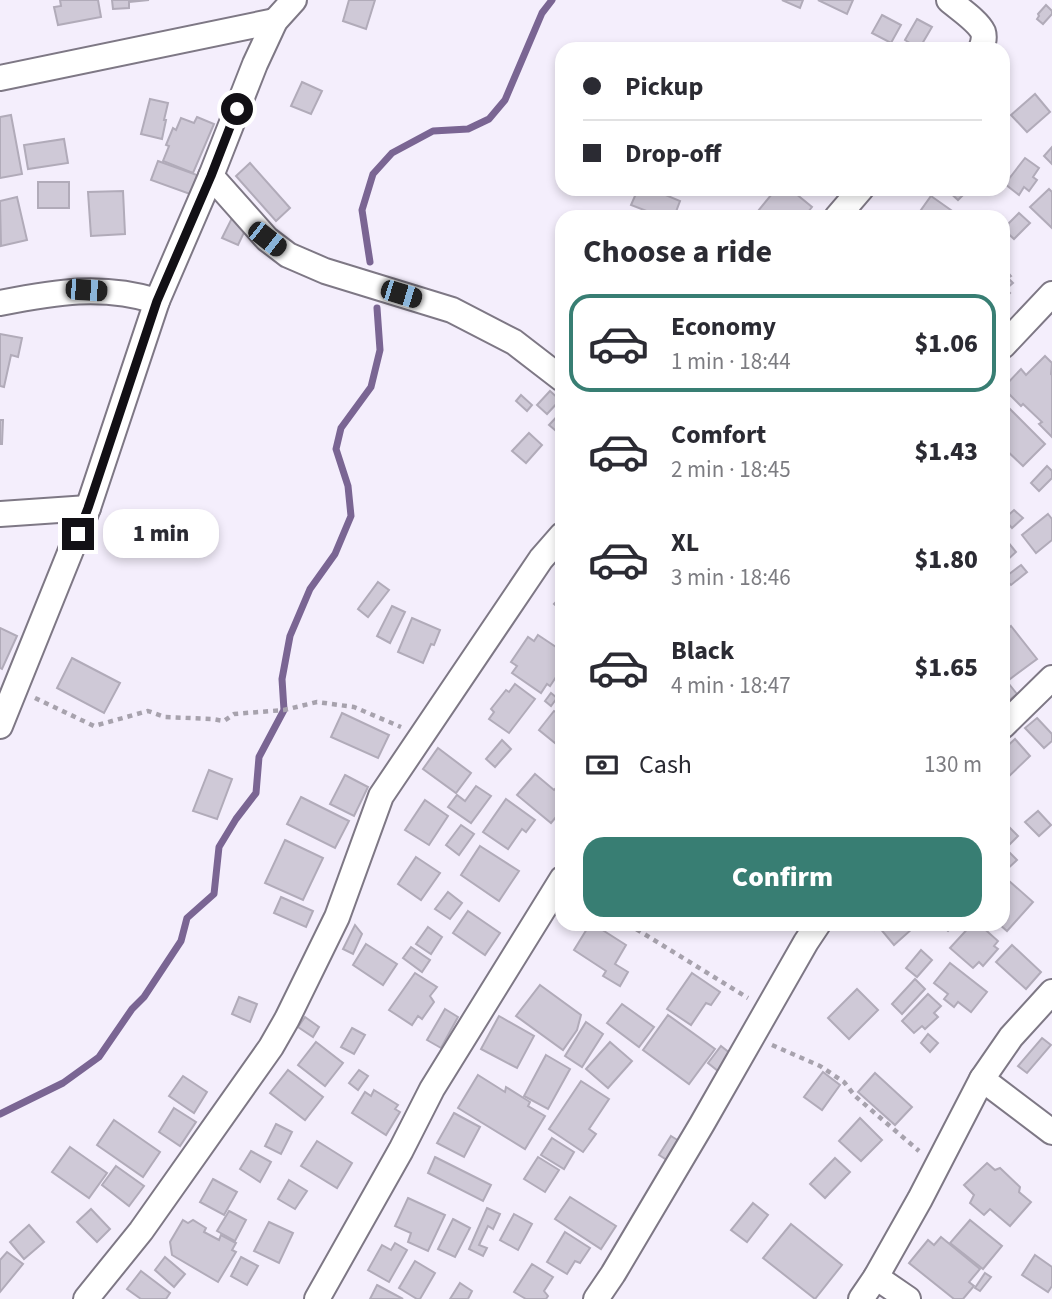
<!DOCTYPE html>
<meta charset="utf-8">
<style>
:root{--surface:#fff;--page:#f7f7f7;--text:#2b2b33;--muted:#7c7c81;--line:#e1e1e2;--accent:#387e73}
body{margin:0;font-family:"Source Sans 3",sans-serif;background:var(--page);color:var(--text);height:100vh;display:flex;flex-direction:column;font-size:26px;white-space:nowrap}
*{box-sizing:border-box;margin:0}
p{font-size:23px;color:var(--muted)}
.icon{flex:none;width:38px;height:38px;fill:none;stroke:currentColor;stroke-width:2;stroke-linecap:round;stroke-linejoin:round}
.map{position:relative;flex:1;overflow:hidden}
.drawer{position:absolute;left:555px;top:210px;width:455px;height:721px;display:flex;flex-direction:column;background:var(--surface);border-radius:21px;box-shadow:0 4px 10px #0003}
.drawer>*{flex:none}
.banner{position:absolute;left:555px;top:42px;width:455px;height:154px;border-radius:21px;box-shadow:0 4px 10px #0003;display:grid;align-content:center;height:154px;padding:0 28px;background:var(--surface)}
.end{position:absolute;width:32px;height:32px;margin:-16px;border:9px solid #121015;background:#fff;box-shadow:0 0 0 4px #fff}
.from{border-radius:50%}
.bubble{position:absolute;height:49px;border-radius:21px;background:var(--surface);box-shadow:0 4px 10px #0003;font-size:23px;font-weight:800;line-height:49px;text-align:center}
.car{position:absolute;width:21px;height:42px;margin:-21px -10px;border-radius:9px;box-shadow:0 0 5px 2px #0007;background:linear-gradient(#222 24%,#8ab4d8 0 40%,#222 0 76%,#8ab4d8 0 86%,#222 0)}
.banner b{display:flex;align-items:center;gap:24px;height:66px;font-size:26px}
.banner b+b{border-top:2px solid var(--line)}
.banner i{width:18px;height:18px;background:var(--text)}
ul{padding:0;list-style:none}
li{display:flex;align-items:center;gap:21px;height:98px;margin:0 14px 10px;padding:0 14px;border:4px solid transparent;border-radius:21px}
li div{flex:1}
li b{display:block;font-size:26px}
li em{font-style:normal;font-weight:800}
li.selected{border-color:var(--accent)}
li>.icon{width:63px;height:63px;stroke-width:1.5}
h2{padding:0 28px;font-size:32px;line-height:84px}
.pay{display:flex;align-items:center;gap:18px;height:77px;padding:0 28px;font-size:26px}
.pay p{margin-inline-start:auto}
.action{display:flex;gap:14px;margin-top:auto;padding:14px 28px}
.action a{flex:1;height:80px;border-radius:21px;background:var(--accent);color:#fff;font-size:28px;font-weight:800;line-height:80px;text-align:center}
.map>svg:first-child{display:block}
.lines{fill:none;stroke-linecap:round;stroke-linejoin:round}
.stream{stroke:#7a6593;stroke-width:7}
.building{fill:#cfc9d7;stroke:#b1abb9;stroke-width:2}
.street-casing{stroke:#7e7885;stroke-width:28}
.path{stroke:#a7a2ad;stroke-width:4.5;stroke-dasharray:5 5;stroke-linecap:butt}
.street{stroke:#fff;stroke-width:24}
.route{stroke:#121015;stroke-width:9}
</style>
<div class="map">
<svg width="1052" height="1299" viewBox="0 0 1052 1299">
<rect width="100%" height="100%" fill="#f4eefc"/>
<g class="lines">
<!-- stream -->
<g class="stream">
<path d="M370,262L362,210L373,174L392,153L433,131L468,129L489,119L505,100L542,13L552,0"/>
<path d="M0,1114L63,1083L99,1057L132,1009L144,997L181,941L187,918L214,894L219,847L236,819L256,793L259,757L284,710L282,679L290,636L310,589L335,554L351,516L348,486L336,449L341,428L371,387L380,350L377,308"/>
</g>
</g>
<!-- building -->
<g class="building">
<path d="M60,0H98L101,17L58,25L54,7L61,6Z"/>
<path d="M112,0H149L129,2V8L113,9Z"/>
<path d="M349,0H375L366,29L343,21Z"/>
<path d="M782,0H803L800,8Z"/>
<path d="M818,0H853L847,14Z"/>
<path d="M1046,5L1052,11V14L1043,24L1037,19L1039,16L1038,14Z"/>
<path d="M882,15L901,25L891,43L872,33Z"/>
<path d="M917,19L932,27L919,49L905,40Z"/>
<path d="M302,82L322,91L311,114L291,106Z"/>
<path d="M1035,94L1050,112L1027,132L1011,115Z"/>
<path d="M150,99L168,103L164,120H166L162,139L141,134Z"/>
<path d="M11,115L22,174L0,178V117Z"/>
<path d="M197,117L214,124L193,173L163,161L169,146L166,145L173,128L176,130L181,118L194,123Z"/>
<path d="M64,139L68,163L28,169L24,145Z"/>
<path d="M1052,147V164L1044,156Z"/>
<path d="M1025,158L1039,168L1033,177L1037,180L1029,191L1024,187L1019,195L1005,184Z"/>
<path d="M158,161L197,175L190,194L151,180Z"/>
<path d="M250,163L290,208L276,221L236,176Z"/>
<rect x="38" y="182" width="31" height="26"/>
<path d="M638,189H664L663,194L680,201L674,217H662L631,205Z"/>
<path d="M776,189H790L812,207L804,217H766L758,211Z"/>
<path d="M946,189H969L958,200Z"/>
<path d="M1049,189L1052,192V228L1030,207Z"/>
<path d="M123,191L125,234L91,236L88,192Z"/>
<path d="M931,196L955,213L952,217H923L926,213L921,210Z"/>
<path d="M17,197L27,240L1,246L0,201Z"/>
<path d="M1019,213L1030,223L1014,239L1003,229Z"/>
<path d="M234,214L249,222L238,245L222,238Z"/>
<path d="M1003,267L1011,276L1008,278L1013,283L1006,289L1010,293L1003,300Z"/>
<path d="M0,334L22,338L18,357L11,355L4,387L0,386Z"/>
<path d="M1045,356L1052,363L1051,374L1052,375V437L1039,424L1042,422L1023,404L1021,406L1003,388L1021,369L1026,375Z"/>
<path d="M550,391L560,400L547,414L537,405Z"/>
<path d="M521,395L532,405L527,411L516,401Z"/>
<path d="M1009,408L1045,444L1023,466L1003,447V414Z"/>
<path d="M562,411V436L549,425Z"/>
<path d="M0,420H3L2,444H0Z"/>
<path d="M529,433L542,445L526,463L512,451Z"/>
<path d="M1047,466L1052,471V478L1039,491L1031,483Z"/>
<path d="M1014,510L1023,518L1012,528L1004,519Z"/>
<path d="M1048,514L1052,519V540L1036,553L1022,535Z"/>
<path d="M1007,541L1016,552L1003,564V542L1005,544Z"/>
<path d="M1021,565L1027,572L1011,585L1004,578Z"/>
<path d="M378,582L389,590L368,617L358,609Z"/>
<path d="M562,596V611L554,604Z"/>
<path d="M392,606L405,612L390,643L377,636Z"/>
<path d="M412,618L440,630L434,645L431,644L423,663L398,652Z"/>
<path d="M1011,626L1037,659L1010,679L1003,670V633Z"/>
<path d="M0,628L17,636L2,669L0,668Z"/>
<path d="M538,635L562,651V668L550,686L547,684L541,693L512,673L517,666L511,662L528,637L534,641Z"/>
<path d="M72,658L120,683L104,713L57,688Z"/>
<path d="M515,684L535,699L509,733L489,719L494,712L491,709L506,690L509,692Z"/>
<path d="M1009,684L1017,694L1008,701L1003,694V689Z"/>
<path d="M551,693L557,698L551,706L545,701Z"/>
<path d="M554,711L562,716V734L555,743L539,730Z"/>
<path d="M342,713L389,735L378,758L331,737Z"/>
<path d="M1037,718L1052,734V741L1044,748L1025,728Z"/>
<path d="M1015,739L1030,756L1004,781L1003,750Z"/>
<path d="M502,740L511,749L495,767L486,759Z"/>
<path d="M438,748L471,773L456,793L423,769Z"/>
<path d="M209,770L232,779L217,819L193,811Z"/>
<path d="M535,774L554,790L557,787L562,791V810L551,823L517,795Z"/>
<path d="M345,775L368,787L354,816L330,804Z"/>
<path d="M476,786L491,796L471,823L448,807L457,795L465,801Z"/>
<path d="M301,797L349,821L335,848L287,824Z"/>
<path d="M506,799L535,820L526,832L522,829L508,849L483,832Z"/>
<path d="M425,800L448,816L429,845L405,830Z"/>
<path d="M1038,811L1051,825L1039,836L1025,822Z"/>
<path d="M1003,821L1018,836L1003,851Z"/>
<path d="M461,825L474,834L459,855L446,845Z"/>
<path d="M285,840L323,858L303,900L265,883Z"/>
<path d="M480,846L519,871L499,901L461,875Z"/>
<path d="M1006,849L1017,860L1003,873V853Z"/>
<path d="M416,857L440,873L421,900L398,884Z"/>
<path d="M1008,880L1033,902L1007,931L999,924H1003V887Z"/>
<path d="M448,892L462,903L450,919L435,909Z"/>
<path d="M281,897L313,911L306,927L274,913Z"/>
<path d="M468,911L500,933L485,955L453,933Z"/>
<path d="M590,924H593L626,945L615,964L628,972L620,986L603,976L606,971L574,950Z"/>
<path d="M869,924H908L912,929L894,945L879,927L875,930Z"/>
<path d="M940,924H955L948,931Z"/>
<path d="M972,924H979L998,941L994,946L998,949L983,966L979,962L973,968L950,948Z"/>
<path d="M355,925L362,934L353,954L343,949Z"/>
<path d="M428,927L442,937L431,954L416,944Z"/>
<path d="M366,944L397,964L383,985L353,965Z"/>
<path d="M1012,945L1041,972L1026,989L996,962Z"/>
<path d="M411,947L430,960L422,972L403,958Z"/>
<path d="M921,950L932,960L917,977L906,968Z"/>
<path d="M950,963L987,992L971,1012L958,1002L954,1007L944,999L948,994L934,983Z"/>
<path d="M415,973L437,987L430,996L434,1002L422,1019L418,1016L412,1025L389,1010Z"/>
<path d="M692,973L720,992L711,1005L706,1003L691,1025L667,1009Z"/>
<path d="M915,979L925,989L902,1014L892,1004Z"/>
<path d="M540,985L581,1015L577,1030L563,1050L516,1016Z"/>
<path d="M857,989L878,1010L849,1039L828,1018Z"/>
<path d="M928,994L941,1006L934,1013L938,1017L925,1029L922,1026L914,1033L902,1021Z"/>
<path d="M239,997L257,1004L250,1022L232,1014Z"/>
<path d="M622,1004L654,1027L639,1047L607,1023Z"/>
<path d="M445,1009L458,1017L441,1048L427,1040Z"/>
<path d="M668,1015L715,1049L689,1084L643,1050Z"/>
<path d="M499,1016L534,1036L517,1068L481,1049Z"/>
<path d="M305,1017L319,1027L313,1037L298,1027Z"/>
<path d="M586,1022L603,1034L582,1067L565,1056Z"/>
<path d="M352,1028L365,1035L354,1054L341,1047Z"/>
<path d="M928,1034L938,1043L930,1052L921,1043Z"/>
<path d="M1042,1038L1051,1045L1027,1073L1018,1066Z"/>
<path d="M316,1042L343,1063L325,1086L298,1065Z"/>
<path d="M610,1042L632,1061L608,1088L586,1069Z"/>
<path d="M721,1046L731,1054L718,1071L708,1063Z"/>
<path d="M546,1055L570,1069L548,1109L524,1096Z"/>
<path d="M288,1070L323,1097L305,1120L270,1093Z"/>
<path d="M359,1070L368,1076L358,1090L349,1083Z"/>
<path d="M823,1072L840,1085L822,1110L804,1097Z"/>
<path d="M875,1073L912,1107L895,1125L858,1092Z"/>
<path d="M478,1075L505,1092L506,1087L530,1102L528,1106L545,1116L525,1149L458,1108Z"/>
<path d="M183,1076L207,1092L194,1113L169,1096Z"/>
<path d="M581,1081L609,1099L589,1129L596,1134L583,1152L549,1129Z"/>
<path d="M374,1090L398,1105L395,1109L400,1112L386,1135L352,1113L365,1092L371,1096Z"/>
<path d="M174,1108L196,1122L180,1146L159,1132Z"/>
<path d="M454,1113L480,1127L464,1157L437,1143Z"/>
<path d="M860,1118L882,1140L861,1161L839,1141Z"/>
<path d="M114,1120L160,1152L143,1177L97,1145Z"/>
<path d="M276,1124L292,1132L281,1154L265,1146Z"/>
<path d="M671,1136L679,1141L667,1160L659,1155Z"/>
<path d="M552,1138L574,1152L564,1169L541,1155Z"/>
<path d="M317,1141L352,1163L337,1188L301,1166Z"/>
<path d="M70,1147L107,1173L89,1198L52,1172Z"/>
<path d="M251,1151L271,1162L260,1182L240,1169Z"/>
<path d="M435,1157L491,1185L483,1201L428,1173Z"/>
<path d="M538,1157L559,1170L545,1192L524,1179Z"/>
<path d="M835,1158L850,1172L825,1198L810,1184Z"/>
<path d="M987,1163L995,1170L1000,1168L1020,1187L1019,1192L1031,1202L1010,1226L990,1209L984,1215L970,1203L974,1195L964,1185Z"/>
<path d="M116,1166L144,1186L129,1206L102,1185Z"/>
<path d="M213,1179L237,1192L224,1215L200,1202Z"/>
<path d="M289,1180L307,1191L295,1209L278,1199Z"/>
<path d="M570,1197L616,1226L601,1249L555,1219Z"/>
<path d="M408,1198L445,1215L428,1251L408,1242L411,1233L395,1226Z"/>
<path d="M753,1203L768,1215L747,1242L731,1230Z"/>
<path d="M487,1208L500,1214L493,1229L488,1226L479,1245L487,1248L483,1256L469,1249Z"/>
<path d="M91,1209L110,1229L97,1242L77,1222Z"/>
<path d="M229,1211L246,1220L235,1241L217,1231Z"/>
<path d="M514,1214L532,1224L518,1250L500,1240Z"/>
<path d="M453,1219L470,1228L455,1257L438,1249Z"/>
<path d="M183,1220L188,1223L193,1220L206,1228L204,1232L219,1240L221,1235L236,1243L232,1250L236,1252L218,1282L172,1255L170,1242Z"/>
<path d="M970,1220L1002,1246L983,1269L950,1243Z"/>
<path d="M269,1222L293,1233L279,1263L254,1251Z"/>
<path d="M791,1224L842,1265L815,1299L763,1258Z"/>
<path d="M29,1225L44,1242L24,1259L10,1242Z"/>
<path d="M565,1232L590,1248L580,1263L575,1261L567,1274L547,1262Z"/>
<path d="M941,1237L980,1269L969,1282L974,1286L963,1299H954L909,1263L928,1240L934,1245Z"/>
<path d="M395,1243L407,1250L389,1282L368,1270L382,1245L391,1250Z"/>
<path d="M7,1252L23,1264L0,1292V1260Z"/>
<path d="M1035,1255L1052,1267V1286L1048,1292L1022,1275Z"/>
<path d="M165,1257L185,1274L174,1287L155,1270Z"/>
<path d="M241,1257L258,1266L247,1285L231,1276Z"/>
<path d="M415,1261L435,1273L420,1299H417L399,1288Z"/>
<path d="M532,1264L553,1277L544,1291L548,1296L546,1299H526L514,1292Z"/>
<path d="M141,1271L170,1293L166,1299H141L127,1289Z"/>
<path d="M985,1273L991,1277L980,1291L975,1288Z"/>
<path d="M460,1283L472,1291L468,1299H450Z"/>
<path d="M377,1285L403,1299H370Z"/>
</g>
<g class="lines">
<defs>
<g id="street">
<path d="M949,0C958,8 978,21 983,32C985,38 983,44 981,49"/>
<path d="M0,78L275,21"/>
<path d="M211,176L267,239L288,255L325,271L452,310L514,342L562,379"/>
<path d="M837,217L861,189"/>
<path d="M0,303C56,292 101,284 157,301"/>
<path d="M1003,346L1052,294"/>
<path d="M0,514L88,508"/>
<path d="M0,726L88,508L157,301L211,176L255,64L275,21L294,0"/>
<path d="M1003,726L1052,678"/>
<path d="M982,1079L1052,1132"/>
<path d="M876,1277L908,1299"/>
<path d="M86,1299L141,1231L271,1047L287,1019L337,917L381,796L541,559L562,535"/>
<path d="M317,1299L401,1150L432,1089L562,879"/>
<path d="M596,1299L613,1274L702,1124L806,942L818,924"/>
<path d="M861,1299L876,1277L920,1199L982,1079L1011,1037L1052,992"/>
</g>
</defs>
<!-- street casing -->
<use href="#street" class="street-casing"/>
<!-- path -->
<g class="path">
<path d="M35,698L94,726L148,711L165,717L212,719L224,721L234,714L284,710L317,702L354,707L401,727"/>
<path d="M628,924L748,998"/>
<path d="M772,1045L820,1066L844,1082L855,1096L919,1151"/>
</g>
<!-- street -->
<use href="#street" class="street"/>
</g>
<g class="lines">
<!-- route -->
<path class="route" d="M78,534L88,508L157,301L211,176L237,109"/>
</g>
</svg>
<i class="end from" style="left:237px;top:109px"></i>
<i class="end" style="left:78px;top:534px"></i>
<div class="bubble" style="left:103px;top:509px;width:116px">1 min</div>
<i class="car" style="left:267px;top:239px;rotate:128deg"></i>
<i class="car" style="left:86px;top:290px;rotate:94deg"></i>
<i class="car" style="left:401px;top:294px;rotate:107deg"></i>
<div class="banner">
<b><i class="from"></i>Pickup</b>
<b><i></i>Drop-off</b>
</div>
<section class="drawer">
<h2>Choose a ride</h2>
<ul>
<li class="selected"><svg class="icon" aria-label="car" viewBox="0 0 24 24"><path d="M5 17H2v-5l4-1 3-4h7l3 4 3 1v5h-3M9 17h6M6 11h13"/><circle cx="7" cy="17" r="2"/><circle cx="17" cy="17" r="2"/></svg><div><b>Economy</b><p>1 min · 18:44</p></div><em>$1.06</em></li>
<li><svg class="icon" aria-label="car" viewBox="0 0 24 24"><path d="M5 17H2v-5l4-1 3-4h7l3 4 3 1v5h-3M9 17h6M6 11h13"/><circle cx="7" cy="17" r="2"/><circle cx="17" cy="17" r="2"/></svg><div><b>Comfort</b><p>2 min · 18:45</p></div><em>$1.43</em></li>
<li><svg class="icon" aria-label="car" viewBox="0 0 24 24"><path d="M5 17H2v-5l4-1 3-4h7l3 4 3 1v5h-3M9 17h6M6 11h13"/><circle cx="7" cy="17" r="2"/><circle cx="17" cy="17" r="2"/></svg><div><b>XL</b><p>3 min · 18:46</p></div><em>$1.80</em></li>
<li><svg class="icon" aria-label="car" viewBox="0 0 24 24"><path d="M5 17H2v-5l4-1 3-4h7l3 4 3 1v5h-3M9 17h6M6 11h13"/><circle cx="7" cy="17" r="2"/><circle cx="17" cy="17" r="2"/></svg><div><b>Black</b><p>4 min · 18:47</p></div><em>$1.65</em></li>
</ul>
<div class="pay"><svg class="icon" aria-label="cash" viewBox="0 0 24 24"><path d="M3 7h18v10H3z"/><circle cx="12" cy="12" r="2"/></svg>Cash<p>130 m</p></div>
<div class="action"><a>Confirm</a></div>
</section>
</div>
